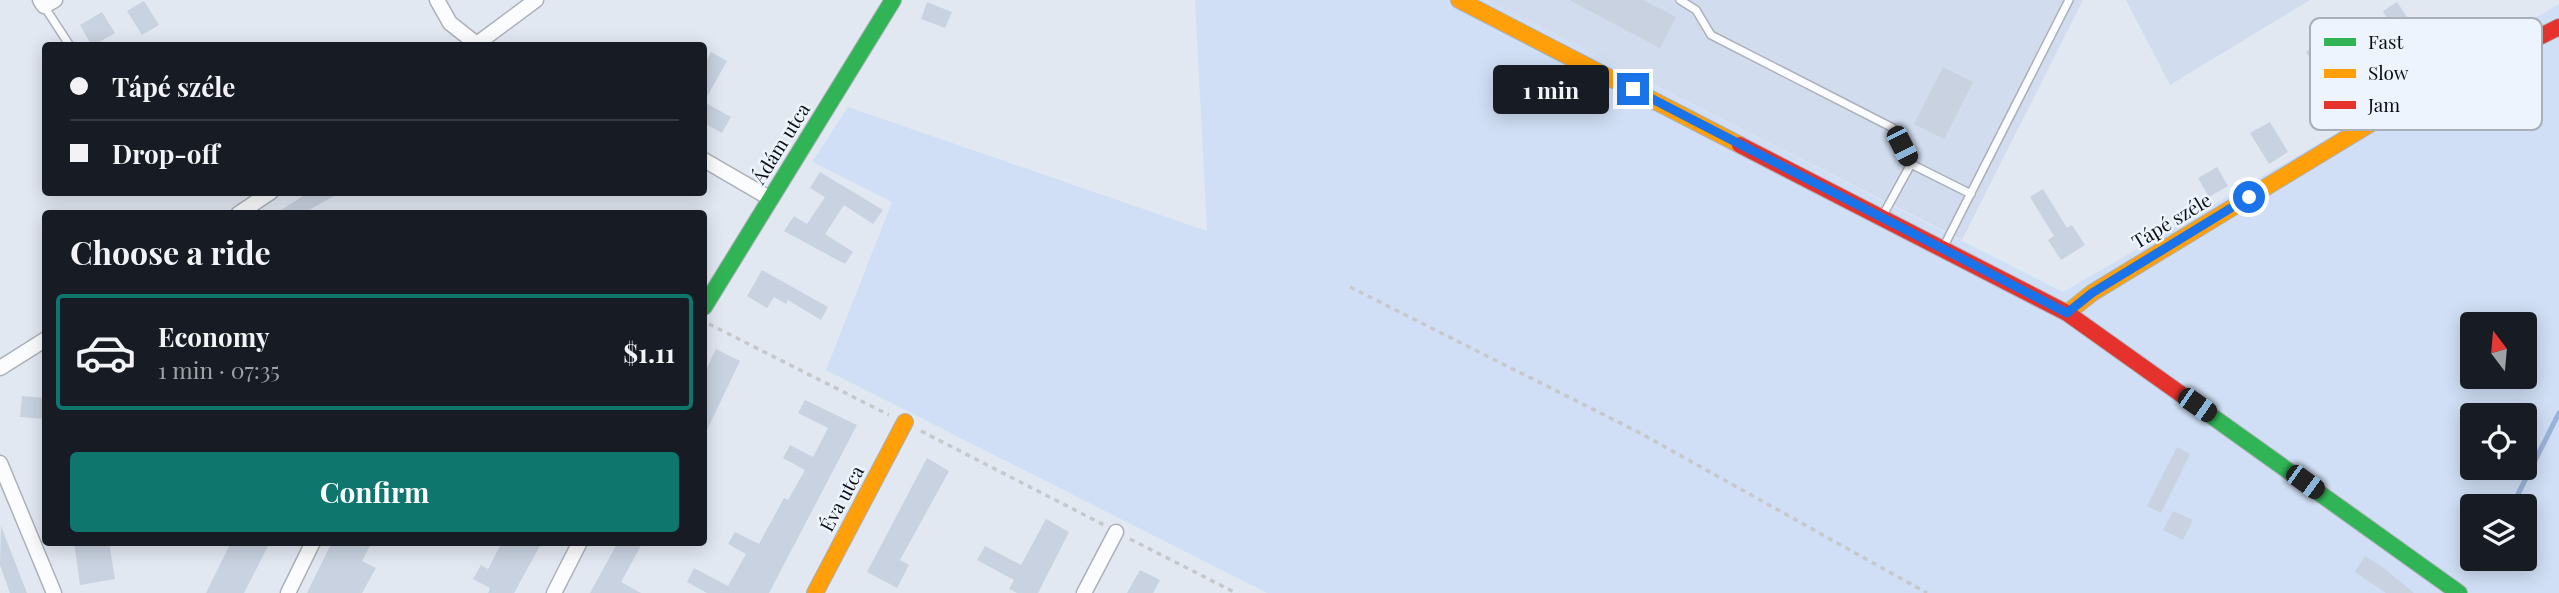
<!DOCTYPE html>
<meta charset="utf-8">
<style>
:root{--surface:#171b24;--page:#242831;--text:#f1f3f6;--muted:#9ea1a6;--line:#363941;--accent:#0f766e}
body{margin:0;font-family:"Playfair Display",serif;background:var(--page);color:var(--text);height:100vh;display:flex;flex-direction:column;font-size:26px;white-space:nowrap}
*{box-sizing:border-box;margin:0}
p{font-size:23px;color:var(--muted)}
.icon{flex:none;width:38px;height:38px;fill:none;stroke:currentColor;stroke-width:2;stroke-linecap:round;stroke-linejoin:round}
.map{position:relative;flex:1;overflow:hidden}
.details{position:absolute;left:42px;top:210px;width:665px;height:336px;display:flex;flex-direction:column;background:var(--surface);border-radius:7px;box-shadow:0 4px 18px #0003}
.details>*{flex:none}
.banner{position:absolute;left:42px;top:42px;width:665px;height:154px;border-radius:7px;box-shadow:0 4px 18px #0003;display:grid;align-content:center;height:154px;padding:0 28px;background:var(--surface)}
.needle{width:46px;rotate:344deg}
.controls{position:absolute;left:2460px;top:312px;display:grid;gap:14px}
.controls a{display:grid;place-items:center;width:77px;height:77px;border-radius:7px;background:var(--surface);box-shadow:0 4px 18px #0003;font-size:35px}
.end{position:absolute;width:32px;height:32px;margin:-16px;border:9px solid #1a73e8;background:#fff;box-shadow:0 0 0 4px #fff}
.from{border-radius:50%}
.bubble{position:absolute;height:49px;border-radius:7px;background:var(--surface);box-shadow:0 4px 18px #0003;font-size:23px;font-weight:700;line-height:49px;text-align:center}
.car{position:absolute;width:21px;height:42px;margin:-21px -10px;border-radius:9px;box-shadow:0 0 5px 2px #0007;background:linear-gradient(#222 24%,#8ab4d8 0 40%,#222 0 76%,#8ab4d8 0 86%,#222 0)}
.banner b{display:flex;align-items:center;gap:24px;height:66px;font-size:26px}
.banner b+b{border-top:2px solid var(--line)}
.banner i{width:18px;height:18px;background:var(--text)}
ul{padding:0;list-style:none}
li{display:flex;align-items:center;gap:21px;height:116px;margin:0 14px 10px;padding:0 14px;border:4px solid transparent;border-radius:7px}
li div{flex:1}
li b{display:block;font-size:26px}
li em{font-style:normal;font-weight:700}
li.on{border-color:var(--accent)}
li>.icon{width:63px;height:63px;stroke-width:1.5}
h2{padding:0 28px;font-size:32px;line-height:84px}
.action{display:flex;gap:14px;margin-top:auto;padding:14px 28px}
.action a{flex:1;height:80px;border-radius:7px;background:var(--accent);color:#fff;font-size:28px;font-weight:700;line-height:80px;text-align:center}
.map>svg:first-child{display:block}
.built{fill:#d1ddee}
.green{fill:#d0dff5;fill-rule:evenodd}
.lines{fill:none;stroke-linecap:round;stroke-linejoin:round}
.stream{stroke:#9ab4d9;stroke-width:5}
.building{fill:#c9d2e0}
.lane-casing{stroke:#acb0b8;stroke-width:10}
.street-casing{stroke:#acb0b8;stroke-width:17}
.fast-casing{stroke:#acb0b8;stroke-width:18}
.slow-casing{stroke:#acb0b8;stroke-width:18}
.jam-casing{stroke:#acb0b8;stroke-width:18}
.path{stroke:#c6c8cb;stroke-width:3.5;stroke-dasharray:5 5;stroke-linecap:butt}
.lane{stroke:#fbfcfd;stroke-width:7}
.street{stroke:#fbfcfd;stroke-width:14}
.fast{stroke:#30b455;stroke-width:16}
.slow{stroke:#ff9f0a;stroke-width:16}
.jam{stroke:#e5322d;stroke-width:16}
.route{stroke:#1a73e8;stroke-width:9}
.labels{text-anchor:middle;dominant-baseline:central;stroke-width:5;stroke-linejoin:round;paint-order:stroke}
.street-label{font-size:19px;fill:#0b0f14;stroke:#edf4fe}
.key{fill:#edf4fe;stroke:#a9afb8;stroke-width:2}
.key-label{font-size:19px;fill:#0b0f14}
</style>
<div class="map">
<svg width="2559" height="593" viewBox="0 0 2559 593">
<rect width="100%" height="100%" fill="#e2e8f2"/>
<!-- built -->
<g class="built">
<path d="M1485,0H2083L1962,240Z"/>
<path d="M2126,0H2310L2170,85Z"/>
</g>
<!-- green -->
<path class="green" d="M1195,0H1485L2063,292L2559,4V593H1267L826,370L892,202L812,162L848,107L1207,231ZM2473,324H2525V376H2473ZM2473,415H2525V467H2473ZM2473,506H2525V558H2473Z"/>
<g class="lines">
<!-- stream -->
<path class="stream" d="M2512,506L2559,413"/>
</g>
<!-- building -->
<g class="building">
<path d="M1569,0H1643L1676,17L1660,48Z"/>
<path d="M144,1L159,25L142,35L127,11Z"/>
<path d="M927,2L952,12L945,28L921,19Z"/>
<path d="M2397,2L2435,61L2418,72L2383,11Z"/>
<path d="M102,12L115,33L92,46L80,25Z"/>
<path d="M2320,43L2359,105L2336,120L2314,86L2324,80L2306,52Z"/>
<path d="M711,52L727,61L704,102L731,117L722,133L704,123V65Z"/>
<path d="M1943,67L1973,82L1944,139L1914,124Z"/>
<path d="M2270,122L2288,152L2269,164L2250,133Z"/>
<path d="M2217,167L2228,186L2209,197L2198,178Z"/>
<path d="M820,172L883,210L873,224L844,205L825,234L853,252L845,264L784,231L794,216L807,224L825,197L810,188Z"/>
<path d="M2043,189L2067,228L2072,225L2085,245L2061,260L2048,240L2054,236L2030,197Z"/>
<path d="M309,192H341L302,214H275Z"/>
<path d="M762,270L828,307L821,320L788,300L786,304L774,297L767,308L747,296Z"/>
<path d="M716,349L740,361L704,436V374Z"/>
<path d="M22,396L46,398V419L20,417Z"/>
<path d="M805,400L857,425L769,593H707L687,582L694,568L728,586L746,554L728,544L735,532L759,544L784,498L788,500L805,470L783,458L790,445L813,457L828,428L798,413Z"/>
<path d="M2177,447L2190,454L2161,513L2147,506Z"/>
<path d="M927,458L949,471L900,560L909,565L897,588L867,572Z"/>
<path d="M2173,511L2193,520L2183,540L2163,530Z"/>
<path d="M1046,519L1069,532L1038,593H1017L1009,589L1014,580L977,560L985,546L1021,565Z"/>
<path d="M1,526L20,575L27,593H10L0,565Z"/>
<path d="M74,542H109L115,579L80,585Z"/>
<path d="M231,542H270L244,593H206Z"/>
<path d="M332,542H372L362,561L376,568L362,593H307Z"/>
<path d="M502,542H542L514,593H488L490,588L473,579L481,565L488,569Z"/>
<path d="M618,542H643L621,582L641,593H590Z"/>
<path d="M2365,556L2385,569L2414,593H2386L2355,572Z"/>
<path d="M1140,570L1160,580L1153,593H1127Z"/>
</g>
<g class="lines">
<defs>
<g id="lane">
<path d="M1680,0L1696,10L1711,35L1893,128L1911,164L1971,194"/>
<path d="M44,6L70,46"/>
<path d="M1883,215L1911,164"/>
<path d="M1944,246L2069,0"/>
</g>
<g id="street">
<path d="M40,0L44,6L55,0"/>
<path d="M437,0L450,23L479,46"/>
<path d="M474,46L536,0"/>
<path d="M704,160L771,199"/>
<path d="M238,214L271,192"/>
<path d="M0,368L46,339"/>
<path d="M0,463L54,593"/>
<path d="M288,593L313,542"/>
<path d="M554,593L580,542"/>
<path d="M1084,593L1116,532"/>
</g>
<g id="fast">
<path d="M704,307L893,0"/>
<path d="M2206,412L2459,593"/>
</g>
<g id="slow">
<path d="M1459,0L1740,145"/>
<path d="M2067,313L2092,293L2393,110"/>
<path d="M815,593L905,422"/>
</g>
<g id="jam">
<path d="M2393,110L2559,27"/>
<path d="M1740,145L2067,313L2206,412"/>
</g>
</defs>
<!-- lane casing -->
<use href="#lane" class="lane-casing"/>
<!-- street casing -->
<use href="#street" class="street-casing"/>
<!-- fast casing -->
<use href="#fast" class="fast-casing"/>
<!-- slow casing -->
<use href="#slow" class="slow-casing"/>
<!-- jam casing -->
<use href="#jam" class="jam-casing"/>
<!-- path -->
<g class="path">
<path d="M1350,287L1640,433L1927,593"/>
<path d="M709,324L889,415"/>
<path d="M921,431L1104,525"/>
<path d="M1130,539L1236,593"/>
</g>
<!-- lane -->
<use href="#lane" class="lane"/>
<!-- street -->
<use href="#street" class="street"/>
<!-- fast -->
<use href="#fast" class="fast"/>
<!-- slow -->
<use href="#slow" class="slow"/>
<!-- jam -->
<use href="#jam" class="jam"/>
</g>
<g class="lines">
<!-- route -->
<path class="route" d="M1633,89L2067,313L2092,293L2249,197"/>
</g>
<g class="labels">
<!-- street labels -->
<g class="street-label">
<text transform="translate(780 143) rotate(-58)">Ádám utca</text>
<text transform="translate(2171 220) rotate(-31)">Tápé széle</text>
<text transform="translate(841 498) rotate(-62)">Éva utca</text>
</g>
</g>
<!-- legend -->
<rect x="2310" y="18" width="232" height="112" rx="10" class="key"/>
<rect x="2324" y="38" width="32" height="8" fill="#30b455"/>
<rect x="2324" y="69" width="32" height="9" fill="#ff9f0a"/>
<rect x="2324" y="101" width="32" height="8" fill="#e5322d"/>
<g class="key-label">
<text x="2368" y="49">Fast</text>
<text x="2368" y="80">Slow</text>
<text x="2368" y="112">Jam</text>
</g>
</svg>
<div class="controls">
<a><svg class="needle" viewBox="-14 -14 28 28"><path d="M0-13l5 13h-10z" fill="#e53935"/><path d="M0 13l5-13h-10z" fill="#9ea1a6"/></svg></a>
<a><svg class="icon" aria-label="locate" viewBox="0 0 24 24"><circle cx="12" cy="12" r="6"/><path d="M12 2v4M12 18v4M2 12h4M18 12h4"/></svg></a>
<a><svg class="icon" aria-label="layers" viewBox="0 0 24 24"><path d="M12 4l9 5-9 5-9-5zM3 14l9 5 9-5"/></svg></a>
</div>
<i class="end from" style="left:2249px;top:197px"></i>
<i class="end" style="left:1633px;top:89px"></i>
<div class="bubble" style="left:1493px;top:65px;width:116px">1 min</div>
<i class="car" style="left:1902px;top:146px;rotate:153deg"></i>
<i class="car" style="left:2197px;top:405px;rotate:125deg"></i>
<i class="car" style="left:2305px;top:482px;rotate:126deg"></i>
<div class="banner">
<b><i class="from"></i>Tápé széle</b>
<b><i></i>Drop-off</b>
</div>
<section class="details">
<h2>Choose a ride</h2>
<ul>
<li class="on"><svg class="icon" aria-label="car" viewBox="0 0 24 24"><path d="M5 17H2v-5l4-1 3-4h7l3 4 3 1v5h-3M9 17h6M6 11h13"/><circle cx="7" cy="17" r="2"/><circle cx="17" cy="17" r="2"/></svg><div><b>Economy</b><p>1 min · 07:35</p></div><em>$1.11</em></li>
</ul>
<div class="action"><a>Confirm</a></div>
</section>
</div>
